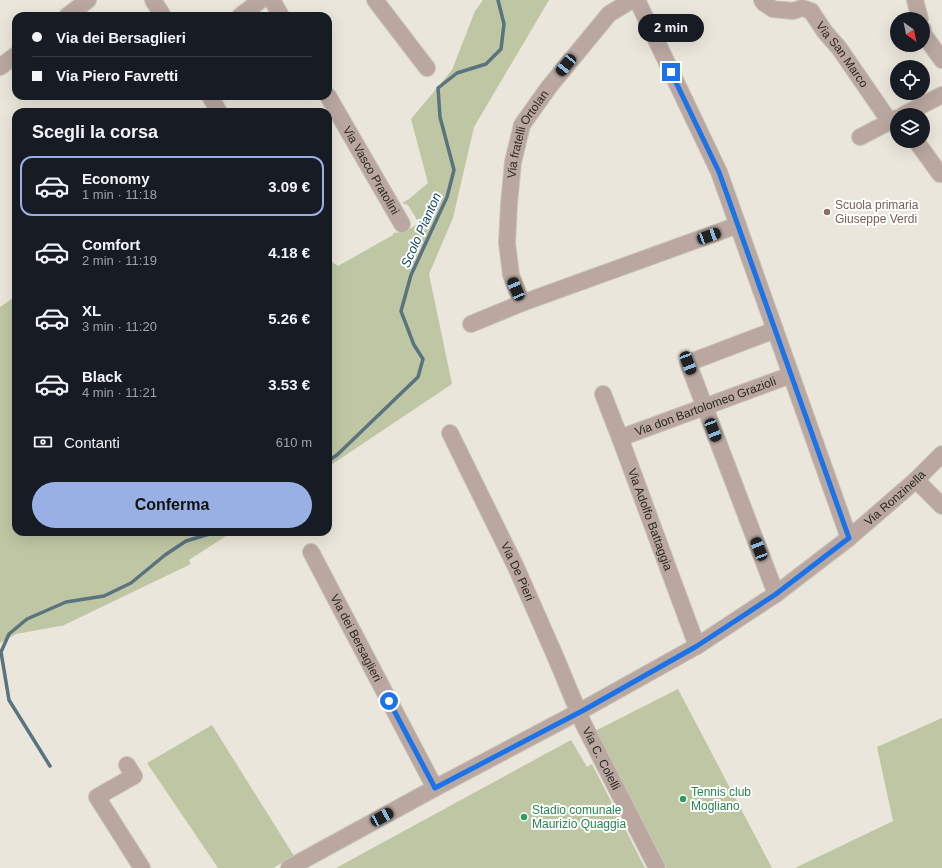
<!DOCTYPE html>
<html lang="it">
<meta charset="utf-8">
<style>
:root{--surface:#171b24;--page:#20242c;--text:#f1f3f6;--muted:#9ea1a6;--line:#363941;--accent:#99b0e4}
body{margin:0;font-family:Helvetica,sans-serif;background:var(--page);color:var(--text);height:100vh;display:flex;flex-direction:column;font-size:15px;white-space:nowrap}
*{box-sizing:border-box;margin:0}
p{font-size:13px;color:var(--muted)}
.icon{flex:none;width:22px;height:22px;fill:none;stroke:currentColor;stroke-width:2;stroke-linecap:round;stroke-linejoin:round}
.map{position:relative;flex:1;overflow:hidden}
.details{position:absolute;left:12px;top:108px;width:320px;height:428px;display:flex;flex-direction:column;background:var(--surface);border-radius:12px;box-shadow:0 4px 16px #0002}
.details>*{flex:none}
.banner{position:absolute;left:12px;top:12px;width:320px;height:88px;border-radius:12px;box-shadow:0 4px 16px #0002;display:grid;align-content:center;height:88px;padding:0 20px;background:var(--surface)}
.needle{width:26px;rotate:147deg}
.fabs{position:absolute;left:890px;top:12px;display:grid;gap:8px}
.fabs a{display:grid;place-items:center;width:40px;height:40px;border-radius:50%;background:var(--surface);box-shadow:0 4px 16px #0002;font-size:20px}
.end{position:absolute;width:18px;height:18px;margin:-9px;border:5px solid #1a73e8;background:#fff;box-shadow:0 0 0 2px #fff}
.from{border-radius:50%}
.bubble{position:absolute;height:28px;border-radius:14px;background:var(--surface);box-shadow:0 4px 16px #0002;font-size:13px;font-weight:700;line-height:28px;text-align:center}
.car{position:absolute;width:12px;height:24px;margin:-12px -6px;border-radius:5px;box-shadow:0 0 3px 1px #0007;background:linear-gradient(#222 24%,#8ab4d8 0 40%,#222 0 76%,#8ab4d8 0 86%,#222 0)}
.banner b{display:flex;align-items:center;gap:14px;height:38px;font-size:15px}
.banner b+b{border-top:1px solid var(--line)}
.banner i{width:10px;height:10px;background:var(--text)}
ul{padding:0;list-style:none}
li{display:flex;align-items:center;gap:12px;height:60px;margin:0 8px 6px;padding:0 12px;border:2px solid transparent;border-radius:12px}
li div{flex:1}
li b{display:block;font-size:15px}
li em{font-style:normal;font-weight:700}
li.on{border-color:var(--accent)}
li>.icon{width:36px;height:36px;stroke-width:1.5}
h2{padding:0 20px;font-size:18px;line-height:48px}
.pay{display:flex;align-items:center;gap:10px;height:44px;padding:0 20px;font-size:15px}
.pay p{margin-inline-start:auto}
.button{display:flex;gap:8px;margin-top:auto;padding:8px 20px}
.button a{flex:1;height:46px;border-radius:24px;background:var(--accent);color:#111;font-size:16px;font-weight:700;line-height:46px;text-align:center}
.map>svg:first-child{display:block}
.green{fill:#bec6a3}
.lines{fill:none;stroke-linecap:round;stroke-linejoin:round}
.stream{stroke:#59737f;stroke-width:3.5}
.minor-casing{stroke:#c8c4ba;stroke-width:18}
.minor{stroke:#b9a7a0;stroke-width:16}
.route{stroke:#1a73e8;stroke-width:5}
.education-dot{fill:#8d6e63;stroke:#fff;stroke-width:1.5}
.leisure-dot{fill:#2e9e5b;stroke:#fff;stroke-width:1.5}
.labels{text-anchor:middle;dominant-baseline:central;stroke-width:4;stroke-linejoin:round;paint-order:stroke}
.street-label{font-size:12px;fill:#2a2824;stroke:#fff}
.education-label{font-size:12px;fill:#785e54;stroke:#fff;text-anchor:start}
.leisure-label{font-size:12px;fill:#27864d;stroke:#fff;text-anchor:start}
.water-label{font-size:13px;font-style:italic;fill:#164960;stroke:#fff}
</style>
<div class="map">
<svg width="942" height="868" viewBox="0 0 942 868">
<rect width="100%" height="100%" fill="#ebe6db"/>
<!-- green -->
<g class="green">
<path d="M483,0H549L474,127L453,218L429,274L452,384L328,467V259L338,266L393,235V233L405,232L419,223L408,205L402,203L409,199L428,183L411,119L452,70L475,11Z"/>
<path d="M16,296V532H232L189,560L191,564L62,626H60L16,634L0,643V307Z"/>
<path d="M678,689L772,868H666L595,731Z"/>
<path d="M942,718V868H795L893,821L877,747Z"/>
<path d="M212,725L294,856L273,868H218L147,763Z"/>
<path d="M571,740L587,767L592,764L645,868H336Z"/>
</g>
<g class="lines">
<!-- stream -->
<g class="stream">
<path d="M328,461L337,455L418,377L423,359L414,345L401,311L411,275L447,197L454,170L440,117L438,88L457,73L486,64L501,49L504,24L498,0"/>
<path d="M50,766L9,700L1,652L9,634L27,619L66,602L104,596L131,583L165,555L186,541L216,532"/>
</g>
<defs>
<g id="minor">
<path d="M153,0L163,16"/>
<path d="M272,0L281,16"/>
<path d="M375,0L427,68"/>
<path d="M637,0L719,172L849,538"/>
<path id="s1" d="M762,0L764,3L773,9L793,11L802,8L811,11L825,32L839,48L890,122"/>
<path d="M915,0L920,19"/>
<path d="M67,16L88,0"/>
<path d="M240,16L261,0"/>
<path d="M923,29L924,35L942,60"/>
<path d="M0,67L16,55"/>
<path d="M210,96L219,112"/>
<path id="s2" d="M328,96L402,224"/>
<path d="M903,115L942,95"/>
<path d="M860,137L897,118"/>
<path d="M916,141L940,174"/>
<path id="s3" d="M522,303L511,275L507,243L509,204L513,162L522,125L549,87L609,14L632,0"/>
<path d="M471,324L522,303L738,225"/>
<path d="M775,330L688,363L776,594"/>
<path id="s4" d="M603,394L620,438L697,646"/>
<path id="s5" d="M450,433L516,567L556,658L583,723L657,868"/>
<path id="s6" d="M620,438L791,375"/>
<path d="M916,480L942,506"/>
<path id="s7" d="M311,552L435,788"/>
<path d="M127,765L134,776L97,797L142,868"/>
<path id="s8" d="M289,868L435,788L584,709L697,646L776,594L849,538L916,480L942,454"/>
</g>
</defs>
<!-- minor casing -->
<use href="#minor" class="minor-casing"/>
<!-- minor -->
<use href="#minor" class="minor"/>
</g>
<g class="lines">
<!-- route -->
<path class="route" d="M389,701L435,788L584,710L697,646L776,594L849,538L719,172L671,72"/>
</g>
<!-- markers -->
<circle class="education-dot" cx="827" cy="212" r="4"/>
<g class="leisure-dot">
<circle cx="683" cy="799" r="4"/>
<circle cx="524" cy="817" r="4"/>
</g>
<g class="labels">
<!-- street labels -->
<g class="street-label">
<text stroke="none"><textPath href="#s1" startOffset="107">Via San Marco</textPath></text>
<text stroke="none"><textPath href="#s3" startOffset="175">Via fratelli Ortolan</textPath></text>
<text stroke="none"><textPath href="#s2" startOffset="86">Via Vasco Pratolini</textPath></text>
<text stroke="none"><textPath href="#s6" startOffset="91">Via don Bartolomeo Grazioli</textPath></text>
<text stroke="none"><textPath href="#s8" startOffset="712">Via Ronzinella</textPath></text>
<text stroke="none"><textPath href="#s4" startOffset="134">Via Adolfo Battaggia</textPath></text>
<text stroke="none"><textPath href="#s5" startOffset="154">Via De Pieri</textPath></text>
<text stroke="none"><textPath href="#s7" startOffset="97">Via dei Bersaglieri</textPath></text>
<text stroke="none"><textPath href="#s5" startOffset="359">Via C. Colelli</textPath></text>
</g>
<!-- education labels -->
<g class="education-label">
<text x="835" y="205">Scuola primaria<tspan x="835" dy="14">Giuseppe Verdi</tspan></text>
</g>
<!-- leisure labels -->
<g class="leisure-label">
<text x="691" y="792">Tennis club<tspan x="691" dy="14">Mogliano</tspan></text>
<text x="532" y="810">Stadio comunale<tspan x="532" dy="14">Maurizio Quaggia</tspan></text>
</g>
<!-- water labels -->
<g class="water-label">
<text transform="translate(421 230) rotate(-66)">Scolo Pianton</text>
</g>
</g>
</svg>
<div class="fabs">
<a><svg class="needle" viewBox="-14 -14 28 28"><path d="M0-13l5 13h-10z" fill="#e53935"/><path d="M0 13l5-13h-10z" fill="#9ea1a6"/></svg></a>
<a><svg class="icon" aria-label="locate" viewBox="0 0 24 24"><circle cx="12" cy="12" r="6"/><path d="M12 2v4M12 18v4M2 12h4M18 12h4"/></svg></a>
<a><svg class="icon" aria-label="layers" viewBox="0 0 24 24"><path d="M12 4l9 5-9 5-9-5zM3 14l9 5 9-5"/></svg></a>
</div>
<i class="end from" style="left:389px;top:701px"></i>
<i class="end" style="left:671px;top:72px"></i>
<div class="bubble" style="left:638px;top:14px;width:66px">2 min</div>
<i class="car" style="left:566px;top:65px;rotate:219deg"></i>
<i class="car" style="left:709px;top:236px;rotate:70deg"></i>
<i class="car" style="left:516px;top:289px;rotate:337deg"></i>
<i class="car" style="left:688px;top:363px;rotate:159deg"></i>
<i class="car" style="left:713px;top:430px;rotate:159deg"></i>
<i class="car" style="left:759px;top:549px;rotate:339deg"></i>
<i class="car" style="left:382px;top:817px;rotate:61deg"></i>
<div class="banner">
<b><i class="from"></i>Via dei Bersaglieri</b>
<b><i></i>Via Piero Favretti</b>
</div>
<section class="details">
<h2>Scegli la corsa</h2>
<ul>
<li class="on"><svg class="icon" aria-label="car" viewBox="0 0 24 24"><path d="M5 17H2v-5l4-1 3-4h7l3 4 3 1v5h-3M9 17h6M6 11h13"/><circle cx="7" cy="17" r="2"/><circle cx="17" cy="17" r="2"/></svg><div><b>Economy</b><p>1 min · 11:18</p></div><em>3.09 €</em></li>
<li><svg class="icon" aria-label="car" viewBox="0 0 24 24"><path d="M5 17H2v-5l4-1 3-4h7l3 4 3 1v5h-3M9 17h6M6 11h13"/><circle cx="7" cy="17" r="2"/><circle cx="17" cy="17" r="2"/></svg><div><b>Comfort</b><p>2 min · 11:19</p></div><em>4.18 €</em></li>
<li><svg class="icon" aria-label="car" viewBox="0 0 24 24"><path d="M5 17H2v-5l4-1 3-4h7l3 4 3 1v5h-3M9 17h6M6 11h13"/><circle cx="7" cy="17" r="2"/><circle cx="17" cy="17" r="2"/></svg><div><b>XL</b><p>3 min · 11:20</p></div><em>5.26 €</em></li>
<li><svg class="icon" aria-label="car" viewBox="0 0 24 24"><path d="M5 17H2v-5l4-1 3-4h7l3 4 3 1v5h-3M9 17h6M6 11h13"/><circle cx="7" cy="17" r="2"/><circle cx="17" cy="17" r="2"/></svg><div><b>Black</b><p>4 min · 11:21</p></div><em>3.53 €</em></li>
</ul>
<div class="pay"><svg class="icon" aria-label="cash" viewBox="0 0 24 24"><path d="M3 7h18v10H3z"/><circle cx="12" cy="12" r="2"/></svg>Contanti<p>610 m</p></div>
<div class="button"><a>Conferma</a></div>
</section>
</div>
